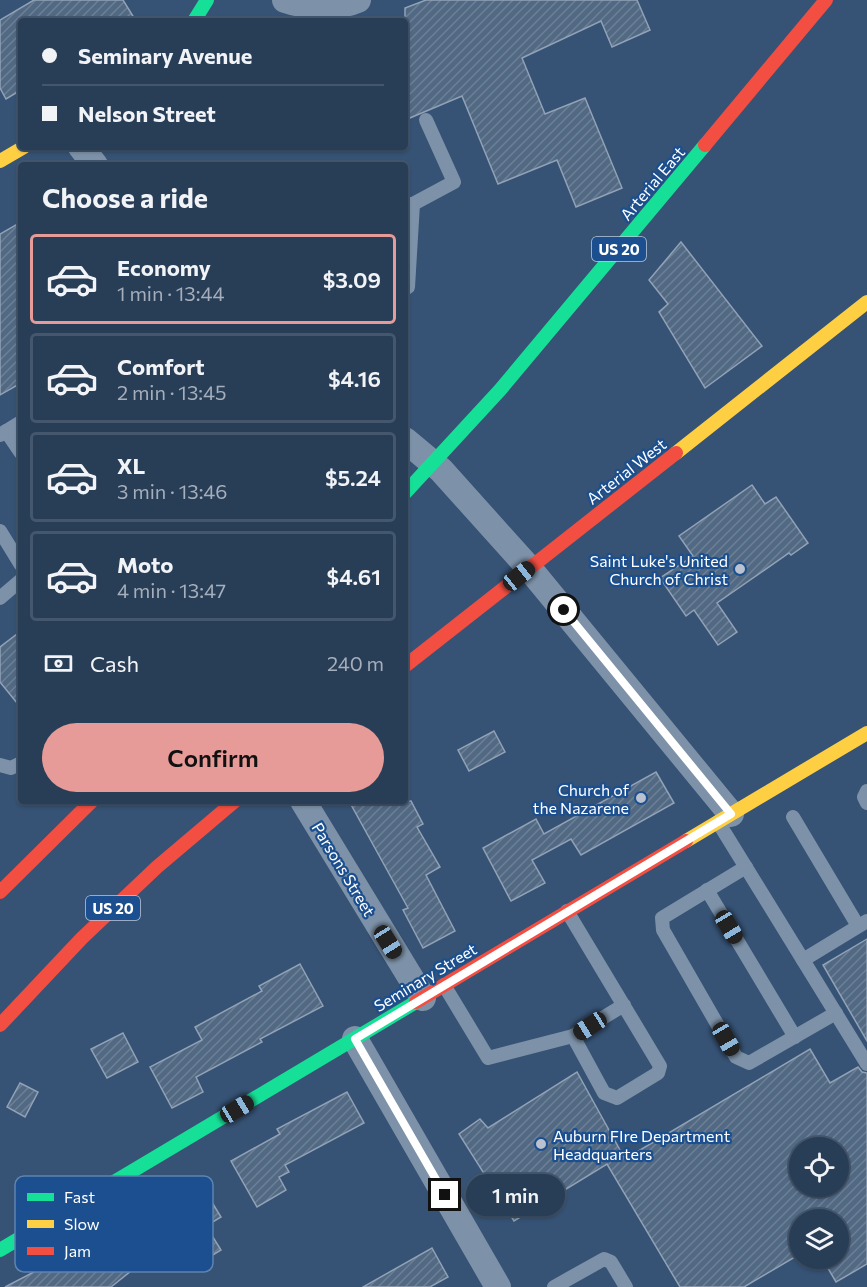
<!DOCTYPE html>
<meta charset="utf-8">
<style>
:root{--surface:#283e57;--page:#344961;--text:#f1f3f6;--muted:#a5aeba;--line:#44576d;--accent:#e69b98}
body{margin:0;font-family:Commissioner,sans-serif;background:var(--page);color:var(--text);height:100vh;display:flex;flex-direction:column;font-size:22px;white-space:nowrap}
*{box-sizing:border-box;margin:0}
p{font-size:20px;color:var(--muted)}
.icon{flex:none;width:33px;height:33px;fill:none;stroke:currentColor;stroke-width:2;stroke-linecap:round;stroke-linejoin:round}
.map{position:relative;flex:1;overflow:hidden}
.sheet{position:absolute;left:18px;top:162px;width:390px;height:642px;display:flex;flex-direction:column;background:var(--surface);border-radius:6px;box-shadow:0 2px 4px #0004,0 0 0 2px var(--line)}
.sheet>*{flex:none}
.banner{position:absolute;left:18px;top:18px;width:390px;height:132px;border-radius:6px;box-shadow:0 2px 4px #0004,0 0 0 2px var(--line);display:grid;align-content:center;height:132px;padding:0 24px;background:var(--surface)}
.tools{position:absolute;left:789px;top:1137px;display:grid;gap:12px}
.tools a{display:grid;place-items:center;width:60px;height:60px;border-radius:50%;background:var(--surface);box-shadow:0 2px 4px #0004,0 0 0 2px var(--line);font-size:30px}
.end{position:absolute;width:27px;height:27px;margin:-14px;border:8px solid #fff;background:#111;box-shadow:0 0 0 3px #111}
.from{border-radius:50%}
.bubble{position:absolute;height:42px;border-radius:21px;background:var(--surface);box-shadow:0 2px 4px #0004,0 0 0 2px var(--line);font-size:20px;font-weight:600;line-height:42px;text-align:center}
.car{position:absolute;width:18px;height:36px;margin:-18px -9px;border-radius:8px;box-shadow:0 0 4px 2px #0007;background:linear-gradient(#222 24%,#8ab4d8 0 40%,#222 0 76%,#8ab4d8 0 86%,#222 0)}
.banner b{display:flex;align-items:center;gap:21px;height:57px;font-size:22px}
.banner b+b{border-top:2px solid var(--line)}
.banner i{width:15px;height:15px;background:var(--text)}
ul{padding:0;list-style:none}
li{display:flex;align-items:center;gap:18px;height:90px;margin:0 12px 9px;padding:0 12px;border:3px solid var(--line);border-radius:6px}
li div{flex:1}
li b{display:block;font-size:22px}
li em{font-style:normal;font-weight:600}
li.active{border-color:var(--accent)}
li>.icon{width:54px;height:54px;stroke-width:1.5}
h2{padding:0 24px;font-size:27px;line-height:72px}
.pay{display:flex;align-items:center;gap:15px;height:66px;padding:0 24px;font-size:22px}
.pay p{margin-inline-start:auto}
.button{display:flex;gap:12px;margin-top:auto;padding:12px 24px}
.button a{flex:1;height:69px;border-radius:36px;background:var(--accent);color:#111;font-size:24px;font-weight:600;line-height:69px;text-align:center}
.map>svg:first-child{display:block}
.building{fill:url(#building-hatch);stroke:#92a2b6;stroke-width:1.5;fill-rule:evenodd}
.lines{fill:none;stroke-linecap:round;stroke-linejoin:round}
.lane{stroke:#7d92a8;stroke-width:14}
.street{stroke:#7d92a8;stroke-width:26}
.fast{stroke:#16e098;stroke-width:14}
.slow{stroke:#ffcf43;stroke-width:14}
.jam{stroke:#f24e42;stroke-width:14}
.route{stroke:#fff;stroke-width:8}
.poi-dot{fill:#b9c2ce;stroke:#1b4f8f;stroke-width:2}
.labels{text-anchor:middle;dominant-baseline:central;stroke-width:4.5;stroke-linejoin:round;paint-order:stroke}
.shield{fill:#1b4f8f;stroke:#bbcadd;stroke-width:1.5}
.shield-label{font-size:15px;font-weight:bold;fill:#fff}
.street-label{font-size:16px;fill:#fff;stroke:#1b4f8f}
.poi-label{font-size:16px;fill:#fff;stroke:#1b4f8f;text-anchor:end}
.key{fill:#1b4f8f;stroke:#5f84b1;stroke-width:1.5}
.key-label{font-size:16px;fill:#fff}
</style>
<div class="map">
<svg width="867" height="1287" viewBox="0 0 867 1287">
<defs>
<pattern id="building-hatch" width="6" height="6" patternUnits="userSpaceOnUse" patternTransform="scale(1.5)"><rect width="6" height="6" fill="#526984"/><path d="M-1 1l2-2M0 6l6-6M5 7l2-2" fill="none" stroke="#6c8096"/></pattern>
</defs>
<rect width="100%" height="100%" fill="#365274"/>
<!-- building -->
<g class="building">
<path d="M34,0H123L136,21H21V90L6,99L0,88V20Z"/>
<path d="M426,0H637L650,30L612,47L601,21L522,58L545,114L585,98L622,188L576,207L557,160L498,184L462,96L405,120V8Z"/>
<path d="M21,222V383L0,395V234Z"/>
<path d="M681,242L762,346L705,388L659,312L668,304L649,280Z"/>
<path d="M752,485L765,504L776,497L808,543L791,555L789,553L717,603L737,632L718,645L694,610L686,616L660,578L693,556L679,536Z"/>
<path d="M21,631V708L0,682V647Z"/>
<path d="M494,731L505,752L469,771L458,750Z"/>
<path d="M656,772L674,803L581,855L571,839L532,860L545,883L511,901L483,848L536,819L544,834Z"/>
<path d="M349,801H411L423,824L417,827L440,867L426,875L455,931L423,948L403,910L408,908Z"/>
<path d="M867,939V1041L823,965Z"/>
<path d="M300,964L323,1006L260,1039L262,1042L196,1077L203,1092L172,1108L150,1067L202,1040L195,1027L262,991L259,986Z"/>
<path d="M123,1033L138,1062L107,1078L91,1049Z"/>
<path d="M810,1049L830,1083L858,1067L862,1072L867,1073V1264L836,1282L822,1258H838V1220H800V1254L744,1287H680L607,1164L514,1221L459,1134L480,1119L488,1128L577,1072L625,1159ZM800,1148H838V1186H800Z"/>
<path d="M20,1083L38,1092L25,1117L7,1107Z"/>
<path d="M347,1092L364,1123L285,1165L289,1172L279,1177L286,1190L257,1207L231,1161L280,1134L277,1129Z"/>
<path d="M202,1186L221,1217L206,1226L221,1250L195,1266L161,1211Z"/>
<path d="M120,1246L136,1267L111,1287H5L82,1247L93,1267Z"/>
<path d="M432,1248L448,1277L430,1287H363Z"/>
</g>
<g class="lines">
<!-- lane -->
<g class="lane">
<path d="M413,204L454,182L426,120"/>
<path d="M405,289L408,287L413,204H406"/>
<path d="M6,431L21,453"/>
<path d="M0,435L21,422"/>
<path d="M0,531L21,565"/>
<path d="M0,598L21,580"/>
<path d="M0,765L11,768L21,763"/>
<path d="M867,791L864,797L867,803"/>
<path d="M793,817L858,926"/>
<path d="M718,822L803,960L867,921"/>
<path d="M746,867L662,918L663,930L736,1057L749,1063L836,1013"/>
<path d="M707,890L795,1037"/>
<path d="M567,911L660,1066L658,1073L617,1098L604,1093L573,1036L624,1005"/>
<path d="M803,960L867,1064"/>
<path d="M444,985L488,1058L573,1036"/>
<path d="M554,1287L604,1259L611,1262L626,1287"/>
</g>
<!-- street -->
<g class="street">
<path d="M285,0C305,7 338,9 358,0"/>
<path d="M81,147L95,165"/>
<path d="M405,440L441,470L529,568L731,814"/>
<path d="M303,801L423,998"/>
<path d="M355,1039L498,1287"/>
</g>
<!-- fast -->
<g class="fast">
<path d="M194,21L207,0"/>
<path d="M405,493L500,390L705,145"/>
<path d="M0,1250L416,1002"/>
</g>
<!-- slow -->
<g class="slow">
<path d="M0,161L24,147"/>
<path d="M676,453L867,302"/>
<path d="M686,841L867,733"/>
</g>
<!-- jam -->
<g class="jam">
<path d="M705,145L826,0"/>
<path d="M405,666L676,453"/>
<path d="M0,892L92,801"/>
<path d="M416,1002L686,841"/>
<path d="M0,1025L82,938L157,867L235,801"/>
</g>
</g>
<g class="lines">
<!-- route -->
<path class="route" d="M445,1195L355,1039L731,814L564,610"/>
</g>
<!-- markers -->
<g class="poi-dot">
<circle cx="740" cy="569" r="6"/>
<circle cx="641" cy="798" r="6"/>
<circle cx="541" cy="1144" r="6"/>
</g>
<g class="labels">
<!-- shield labels -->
<g class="shield">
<rect x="592" y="237" width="54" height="24" rx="4.5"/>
<rect x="86" y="896" width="54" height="24" rx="4.5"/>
</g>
<g class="shield-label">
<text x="619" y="249">US 20</text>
<text x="113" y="908">US 20</text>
</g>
<!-- street labels -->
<g class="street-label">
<text transform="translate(652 183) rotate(-50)">Arterial East</text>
<text transform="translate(626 471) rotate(-38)">Arterial West</text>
<text transform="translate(344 869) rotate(59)">Parsons Street</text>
<text transform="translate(425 977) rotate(-31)">Seminary Street</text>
</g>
<!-- poi labels -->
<g class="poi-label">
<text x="728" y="560">Saint Luke's United<tspan x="728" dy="18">Church of Christ</tspan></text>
<text x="629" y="789">Church of<tspan x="629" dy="18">the Nazarene</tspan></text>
<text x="553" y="1135" text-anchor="start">Auburn FIre Department<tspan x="553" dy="18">Headquarters</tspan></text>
</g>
</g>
<!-- legend -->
<rect x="15" y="1176" width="198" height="96" rx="9" class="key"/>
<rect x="27" y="1193" width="27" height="8" fill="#16e098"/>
<rect x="27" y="1220" width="27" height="8" fill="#ffcf43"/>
<rect x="27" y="1247" width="27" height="8" fill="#f24e42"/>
<g class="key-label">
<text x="64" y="1203">Fast</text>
<text x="64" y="1230">Slow</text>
<text x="64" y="1257">Jam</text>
</g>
</svg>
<div class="tools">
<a><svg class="icon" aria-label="locate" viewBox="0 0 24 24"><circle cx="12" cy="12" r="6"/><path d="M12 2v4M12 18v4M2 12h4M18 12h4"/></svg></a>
<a><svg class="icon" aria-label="layers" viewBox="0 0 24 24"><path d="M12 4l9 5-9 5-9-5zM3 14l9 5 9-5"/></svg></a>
</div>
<i class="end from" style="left:564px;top:610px"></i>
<i class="end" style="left:445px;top:1195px"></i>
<div class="bubble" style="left:466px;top:1174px;width:99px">1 min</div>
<i class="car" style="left:519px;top:576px;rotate:51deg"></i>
<i class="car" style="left:729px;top:927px;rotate:149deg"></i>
<i class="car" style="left:388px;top:942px;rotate:148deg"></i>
<i class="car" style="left:590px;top:1026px;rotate:238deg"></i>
<i class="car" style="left:726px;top:1039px;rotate:150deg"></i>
<i class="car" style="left:237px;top:1109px;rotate:59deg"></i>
<div class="banner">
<b><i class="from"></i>Seminary Avenue</b>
<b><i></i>Nelson Street</b>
</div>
<section class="sheet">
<h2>Choose a ride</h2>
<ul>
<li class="active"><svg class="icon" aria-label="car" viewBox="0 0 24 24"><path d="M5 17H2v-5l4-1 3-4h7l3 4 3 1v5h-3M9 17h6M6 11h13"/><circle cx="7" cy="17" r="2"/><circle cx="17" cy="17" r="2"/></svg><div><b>Economy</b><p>1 min · 13:44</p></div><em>$3.09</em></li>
<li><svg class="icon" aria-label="car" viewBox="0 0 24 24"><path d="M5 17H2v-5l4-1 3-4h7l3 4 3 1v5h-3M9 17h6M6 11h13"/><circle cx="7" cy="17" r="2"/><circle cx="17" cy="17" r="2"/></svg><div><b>Comfort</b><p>2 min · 13:45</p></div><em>$4.16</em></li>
<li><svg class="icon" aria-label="car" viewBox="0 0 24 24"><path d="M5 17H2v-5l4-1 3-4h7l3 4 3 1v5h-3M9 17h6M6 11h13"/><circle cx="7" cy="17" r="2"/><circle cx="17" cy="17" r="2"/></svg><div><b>XL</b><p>3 min · 13:46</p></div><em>$5.24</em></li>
<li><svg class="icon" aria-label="car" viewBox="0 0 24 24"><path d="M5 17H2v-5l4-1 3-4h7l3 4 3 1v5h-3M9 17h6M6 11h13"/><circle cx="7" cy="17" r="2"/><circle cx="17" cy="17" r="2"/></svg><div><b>Moto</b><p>4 min · 13:47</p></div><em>$4.61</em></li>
</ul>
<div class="pay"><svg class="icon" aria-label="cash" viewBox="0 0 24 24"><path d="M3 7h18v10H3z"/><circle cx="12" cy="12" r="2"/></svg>Cash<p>240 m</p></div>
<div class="button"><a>Confirm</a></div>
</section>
</div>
